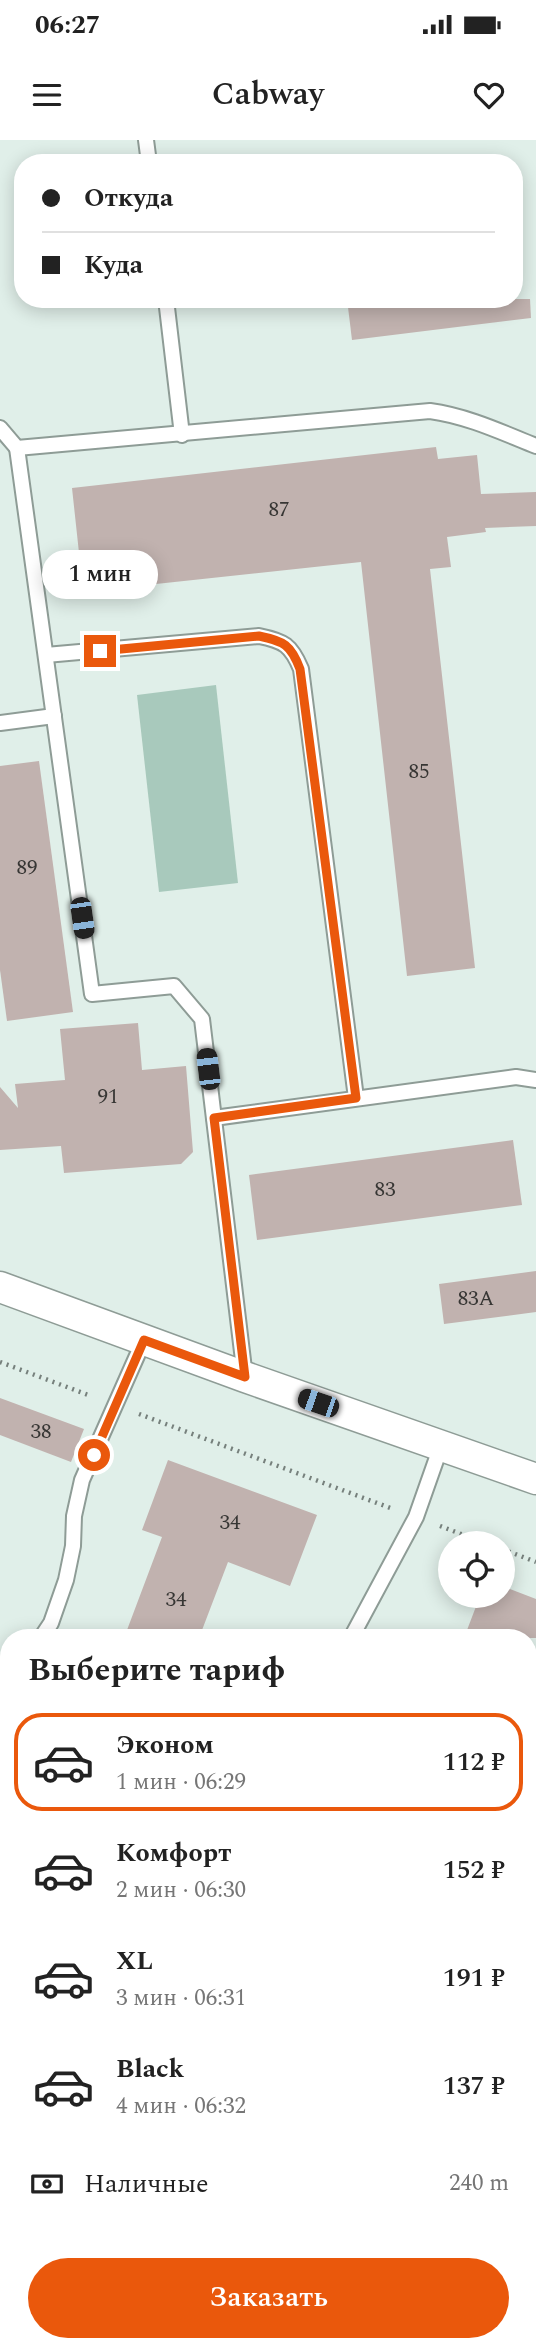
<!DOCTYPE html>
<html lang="ru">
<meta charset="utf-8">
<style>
:root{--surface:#fff;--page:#f6f6f6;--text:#222;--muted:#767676;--line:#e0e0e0;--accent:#ea580c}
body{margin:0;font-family:Spectral,serif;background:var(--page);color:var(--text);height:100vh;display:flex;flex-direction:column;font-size:26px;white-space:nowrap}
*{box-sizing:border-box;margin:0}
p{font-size:23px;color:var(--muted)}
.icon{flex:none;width:38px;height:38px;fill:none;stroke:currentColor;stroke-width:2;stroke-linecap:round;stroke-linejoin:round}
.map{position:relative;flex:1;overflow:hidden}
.details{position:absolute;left:0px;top:1489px;width:537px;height:723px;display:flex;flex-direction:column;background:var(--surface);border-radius:28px 28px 0 0;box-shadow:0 4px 18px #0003}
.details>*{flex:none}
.hud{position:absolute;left:14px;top:14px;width:509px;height:154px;border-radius:28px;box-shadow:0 4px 18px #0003;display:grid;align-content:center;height:154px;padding:0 28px;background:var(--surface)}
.fabs{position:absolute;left:438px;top:1391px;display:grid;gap:14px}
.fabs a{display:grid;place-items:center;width:77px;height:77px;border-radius:50%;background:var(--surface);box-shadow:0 4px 18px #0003;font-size:35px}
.end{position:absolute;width:32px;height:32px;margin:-16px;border:9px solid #ea580c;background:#fff;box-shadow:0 0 0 4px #fff}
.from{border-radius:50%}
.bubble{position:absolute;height:49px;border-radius:24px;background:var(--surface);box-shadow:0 4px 18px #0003;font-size:23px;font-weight:600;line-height:49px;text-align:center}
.car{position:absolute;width:21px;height:42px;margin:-21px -10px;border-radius:9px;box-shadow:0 0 5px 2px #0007;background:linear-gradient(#222 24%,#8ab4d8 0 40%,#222 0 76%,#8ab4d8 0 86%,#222 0)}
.hud b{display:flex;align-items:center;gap:24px;height:66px;font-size:26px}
.hud b+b{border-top:2px solid var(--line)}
.hud i{width:18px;height:18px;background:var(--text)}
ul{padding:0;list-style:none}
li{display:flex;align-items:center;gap:21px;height:98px;margin:0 14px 10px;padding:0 14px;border:4px solid transparent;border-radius:28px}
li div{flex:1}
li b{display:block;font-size:26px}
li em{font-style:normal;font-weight:600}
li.on{border-color:var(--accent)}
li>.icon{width:63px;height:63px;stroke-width:1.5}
h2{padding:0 28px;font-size:32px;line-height:84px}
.pay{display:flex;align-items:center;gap:18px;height:77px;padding:0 28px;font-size:26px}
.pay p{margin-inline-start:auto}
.cta{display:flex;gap:14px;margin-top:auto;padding:14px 28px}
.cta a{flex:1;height:80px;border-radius:42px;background:var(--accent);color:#fff;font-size:28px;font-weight:600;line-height:80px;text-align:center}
.status{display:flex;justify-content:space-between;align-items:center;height:49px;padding:0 35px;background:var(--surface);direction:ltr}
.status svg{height:19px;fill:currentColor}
header{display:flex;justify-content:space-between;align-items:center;height:91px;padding:0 28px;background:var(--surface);font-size:32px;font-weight:600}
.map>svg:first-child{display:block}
.green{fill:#a8c9bc}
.building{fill:#c1b2af}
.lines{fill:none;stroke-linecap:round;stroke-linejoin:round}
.lane-casing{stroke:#8e9c96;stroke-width:18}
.street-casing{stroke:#8e9c96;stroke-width:33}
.path{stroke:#76807c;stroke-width:4.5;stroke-dasharray:2 5;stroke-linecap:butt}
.lane{stroke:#fff;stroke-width:14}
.street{stroke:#fff;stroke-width:30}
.route{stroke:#ea580c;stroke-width:9}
.labels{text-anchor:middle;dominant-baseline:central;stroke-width:5;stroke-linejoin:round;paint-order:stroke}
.number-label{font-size:21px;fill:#373634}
</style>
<div class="status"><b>06:27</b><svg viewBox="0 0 49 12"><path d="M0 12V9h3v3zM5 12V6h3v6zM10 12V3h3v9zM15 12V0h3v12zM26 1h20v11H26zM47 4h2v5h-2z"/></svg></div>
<header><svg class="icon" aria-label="menu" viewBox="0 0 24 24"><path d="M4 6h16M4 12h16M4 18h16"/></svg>Cabway<svg class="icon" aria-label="heart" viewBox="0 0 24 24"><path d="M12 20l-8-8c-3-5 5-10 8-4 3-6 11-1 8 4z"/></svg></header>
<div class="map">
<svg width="536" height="2211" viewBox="0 0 536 2211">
<rect width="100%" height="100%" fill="#e0efe9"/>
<!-- green -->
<path class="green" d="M216,545L238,743L159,752L137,555Z"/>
<!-- building -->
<g class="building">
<path d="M347,159H530L531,178L352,200Z"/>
<path d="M436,307L438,319L477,315L481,354L536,352V386L485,388L486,392L447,397L451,427L430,429L475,828L407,836L361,422L128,447L125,417L80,422L72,348Z"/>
<path d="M39,621L73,872L7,881L0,830V626Z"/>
<path d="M138,883L142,930L186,926L193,1012L181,1024L64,1033L61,1006L0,1010V947L18,968L15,944L65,940L60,889Z"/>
<path d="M513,1000L522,1065L257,1100L249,1035Z"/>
<path d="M536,1131V1172L444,1184L439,1144Z"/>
<path d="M0,1258L84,1289L71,1322L0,1295Z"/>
<path d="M168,1320L317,1375L290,1446L228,1422L199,1498H124L162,1397L142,1390Z"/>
<path d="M502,1446L536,1459V1498H464L480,1456H502Z"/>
</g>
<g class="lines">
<defs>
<g id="lane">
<path d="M146,0L149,23"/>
<path d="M166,159L182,295"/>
<path d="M0,288L17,308L430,271C467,276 501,292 536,306"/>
<path d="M17,308L92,854L174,846L202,879L245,1237"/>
<path d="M46,515L259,496C284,501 291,505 301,529L356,958"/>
<path d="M0,583L54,576"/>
<path d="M214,978L516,937L536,940"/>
<path d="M41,1498L51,1483L66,1440L73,1406L74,1376L82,1340L144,1200"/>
<path d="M351,1498L416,1377L441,1306"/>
<path d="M0,1557L9,1541"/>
</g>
<path id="street" d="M0,1147L245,1237L536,1339"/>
</defs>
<!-- lane casing -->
<use href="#lane" class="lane-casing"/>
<!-- street casing -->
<use href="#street" class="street-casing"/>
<!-- path -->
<g class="path">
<path d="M0,1222L91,1256"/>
<path d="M139,1274L393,1369"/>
<path d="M440,1386L487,1404"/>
<path d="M502,1409L536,1422"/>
</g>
<!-- lane -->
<use href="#lane" class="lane"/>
<!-- street -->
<use href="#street" class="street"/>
</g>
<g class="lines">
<!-- route -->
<path class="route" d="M94,1315L144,1200L245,1237L214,978L356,958L300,529C291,505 284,501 259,496L100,511"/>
</g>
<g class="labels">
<!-- number labels -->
<g class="number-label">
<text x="279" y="370">87</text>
<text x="419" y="632">85</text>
<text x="27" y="728">89</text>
<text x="108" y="957">91</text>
<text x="385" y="1050">83</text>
<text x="476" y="1159">83А</text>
<text x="41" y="1292">38</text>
<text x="230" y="1383">34</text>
<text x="176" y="1460">34</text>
</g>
</g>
</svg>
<div class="fabs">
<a><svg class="icon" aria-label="locate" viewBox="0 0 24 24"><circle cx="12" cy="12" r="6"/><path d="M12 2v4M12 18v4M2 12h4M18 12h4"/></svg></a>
</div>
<i class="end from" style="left:94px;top:1315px"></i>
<i class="end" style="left:100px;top:511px"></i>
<div class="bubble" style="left:42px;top:410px;width:116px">1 мин</div>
<i class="car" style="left:82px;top:778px;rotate:172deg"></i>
<i class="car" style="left:208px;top:929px;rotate:353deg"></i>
<i class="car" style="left:318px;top:1263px;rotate:289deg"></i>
<div class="hud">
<b><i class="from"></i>Откуда</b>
<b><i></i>Куда</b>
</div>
<section class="details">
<h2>Выберите тариф</h2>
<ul>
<li class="on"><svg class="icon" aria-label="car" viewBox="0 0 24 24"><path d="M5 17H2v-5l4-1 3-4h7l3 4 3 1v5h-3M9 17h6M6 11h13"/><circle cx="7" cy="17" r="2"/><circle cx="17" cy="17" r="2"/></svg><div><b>Эконом</b><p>1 мин · 06:29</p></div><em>112 ₽</em></li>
<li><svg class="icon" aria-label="car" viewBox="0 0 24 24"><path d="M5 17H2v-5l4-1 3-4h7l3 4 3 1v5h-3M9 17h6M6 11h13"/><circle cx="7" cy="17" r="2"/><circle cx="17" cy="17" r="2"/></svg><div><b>Комфорт</b><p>2 мин · 06:30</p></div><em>152 ₽</em></li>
<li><svg class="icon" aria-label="car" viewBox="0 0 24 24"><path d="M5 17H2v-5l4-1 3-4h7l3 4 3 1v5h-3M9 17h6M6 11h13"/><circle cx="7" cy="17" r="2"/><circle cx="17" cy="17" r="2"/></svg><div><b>XL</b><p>3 мин · 06:31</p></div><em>191 ₽</em></li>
<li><svg class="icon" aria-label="car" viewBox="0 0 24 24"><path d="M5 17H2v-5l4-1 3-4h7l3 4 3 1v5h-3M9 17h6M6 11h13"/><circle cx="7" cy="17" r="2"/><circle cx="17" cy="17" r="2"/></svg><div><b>Black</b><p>4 мин · 06:32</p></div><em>137 ₽</em></li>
</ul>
<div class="pay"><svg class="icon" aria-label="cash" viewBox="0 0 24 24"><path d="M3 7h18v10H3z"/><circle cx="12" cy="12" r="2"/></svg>Наличные<p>240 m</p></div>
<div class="cta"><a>Заказать</a></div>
</section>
</div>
